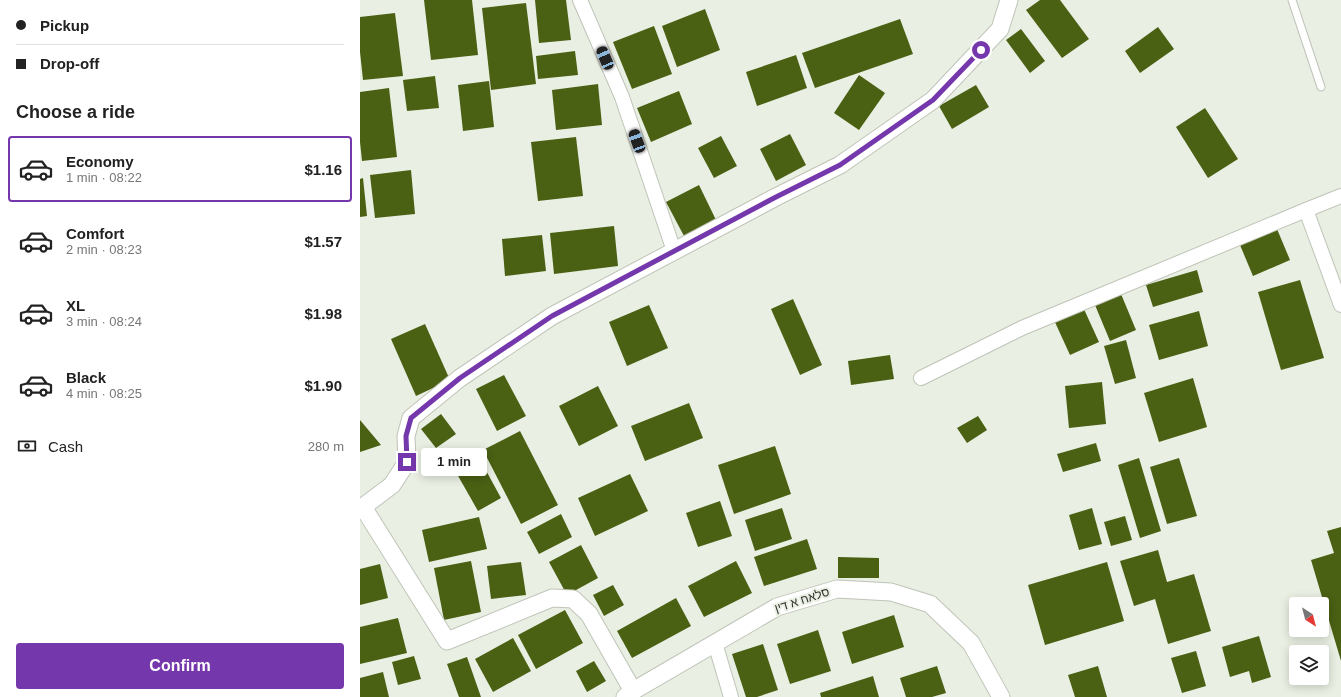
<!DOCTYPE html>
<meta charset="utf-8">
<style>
:root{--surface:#fff;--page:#f6f6f6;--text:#222;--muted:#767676;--line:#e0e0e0;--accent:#7537ac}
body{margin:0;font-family:Helvetica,"Noto Sans Hebrew",sans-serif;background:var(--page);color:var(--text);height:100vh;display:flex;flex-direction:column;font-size:15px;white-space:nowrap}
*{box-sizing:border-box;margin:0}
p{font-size:13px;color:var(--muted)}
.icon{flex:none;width:22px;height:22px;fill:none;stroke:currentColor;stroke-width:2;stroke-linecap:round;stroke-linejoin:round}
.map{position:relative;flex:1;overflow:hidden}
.side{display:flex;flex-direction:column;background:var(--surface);width:360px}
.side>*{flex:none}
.hud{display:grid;align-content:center;height:88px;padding:0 16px;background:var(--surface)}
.needle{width:26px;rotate:144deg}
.controls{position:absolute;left:929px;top:597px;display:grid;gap:8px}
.controls a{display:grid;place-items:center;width:40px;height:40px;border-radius:4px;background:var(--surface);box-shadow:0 2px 10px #0003;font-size:20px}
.end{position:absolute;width:18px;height:18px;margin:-9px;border:5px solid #7537ac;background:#fff;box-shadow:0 0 0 2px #fff}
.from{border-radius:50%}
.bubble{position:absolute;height:28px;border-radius:4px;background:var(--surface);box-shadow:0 2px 10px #0003;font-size:13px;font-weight:700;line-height:28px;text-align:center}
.car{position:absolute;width:12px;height:24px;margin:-12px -6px;border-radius:5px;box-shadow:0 0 3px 1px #0007;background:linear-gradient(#222 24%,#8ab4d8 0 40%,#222 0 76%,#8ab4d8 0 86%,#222 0)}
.hud b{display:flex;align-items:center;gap:14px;height:38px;font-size:15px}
.hud b+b{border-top:1px solid var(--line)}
.hud i{width:10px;height:10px;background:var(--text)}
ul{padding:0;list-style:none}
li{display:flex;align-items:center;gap:12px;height:66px;margin:0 8px 6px;padding:0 8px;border:2px solid transparent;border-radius:4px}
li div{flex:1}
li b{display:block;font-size:15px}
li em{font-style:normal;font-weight:700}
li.current{border-color:var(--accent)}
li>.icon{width:36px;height:36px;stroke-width:1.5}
h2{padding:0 16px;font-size:18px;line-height:48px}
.pay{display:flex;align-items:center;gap:10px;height:44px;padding:0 16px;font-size:15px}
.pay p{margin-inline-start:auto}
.primary-button{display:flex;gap:8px;margin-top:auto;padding:8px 16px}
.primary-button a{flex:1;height:46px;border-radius:4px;background:var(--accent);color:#fff;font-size:16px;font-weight:700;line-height:46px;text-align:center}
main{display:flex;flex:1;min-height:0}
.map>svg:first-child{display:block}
.building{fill:#4a6013}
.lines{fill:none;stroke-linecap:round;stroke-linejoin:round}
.service-casing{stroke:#bfc4b8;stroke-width:9}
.minor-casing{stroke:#bfc4b8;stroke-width:16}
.tertiary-casing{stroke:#bfc4b8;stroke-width:19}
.service{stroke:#fff;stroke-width:7}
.minor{stroke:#fff;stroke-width:14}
.tertiary{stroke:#fff;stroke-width:17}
.route{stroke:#7537ac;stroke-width:5}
.labels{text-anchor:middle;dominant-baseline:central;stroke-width:4;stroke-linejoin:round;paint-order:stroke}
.street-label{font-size:12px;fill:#30322d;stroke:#eaefe3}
</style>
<main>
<section class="side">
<div class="hud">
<b><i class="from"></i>Pickup</b>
<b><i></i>Drop-off</b>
</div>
<h2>Choose a ride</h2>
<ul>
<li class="current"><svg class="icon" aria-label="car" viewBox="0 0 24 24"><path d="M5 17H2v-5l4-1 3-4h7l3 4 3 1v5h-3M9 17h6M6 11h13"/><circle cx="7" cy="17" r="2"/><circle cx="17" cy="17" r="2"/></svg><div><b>Economy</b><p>1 min · 08:22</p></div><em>$1.16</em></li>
<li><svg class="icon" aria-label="car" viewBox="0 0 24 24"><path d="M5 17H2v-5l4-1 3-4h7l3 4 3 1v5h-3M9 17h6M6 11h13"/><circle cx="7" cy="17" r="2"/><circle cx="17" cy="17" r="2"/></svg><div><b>Comfort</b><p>2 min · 08:23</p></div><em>$1.57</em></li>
<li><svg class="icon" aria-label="car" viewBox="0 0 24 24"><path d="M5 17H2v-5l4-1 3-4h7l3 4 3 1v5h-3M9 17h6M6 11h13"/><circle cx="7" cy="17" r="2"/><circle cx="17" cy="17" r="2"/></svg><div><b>XL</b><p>3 min · 08:24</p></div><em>$1.98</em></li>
<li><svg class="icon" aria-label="car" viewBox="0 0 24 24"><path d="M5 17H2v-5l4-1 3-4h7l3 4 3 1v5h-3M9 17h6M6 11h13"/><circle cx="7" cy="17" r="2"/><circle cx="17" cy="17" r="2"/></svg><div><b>Black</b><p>4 min · 08:25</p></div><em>$1.90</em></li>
</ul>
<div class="pay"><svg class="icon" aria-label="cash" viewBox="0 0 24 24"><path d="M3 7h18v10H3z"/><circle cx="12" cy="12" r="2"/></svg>Cash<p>280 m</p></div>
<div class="primary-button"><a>Confirm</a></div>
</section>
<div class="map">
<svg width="981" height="697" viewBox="0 0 981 697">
<rect width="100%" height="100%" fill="#eaefe3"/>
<!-- building -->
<g class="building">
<path d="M64,0H112L118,55L71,60Z"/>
<path d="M175,0H206L211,40L179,43Z"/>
<path d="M680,0H700L729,39L702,58L666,10Z"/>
<path d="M166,3L176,84L131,90L122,8Z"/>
<path d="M345,9L360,50L317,67L302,26Z"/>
<path d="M35,13L43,76L3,80L0,52V17Z"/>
<path d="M540,19L553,54L455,88L442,53Z"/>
<path d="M294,26L312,74L272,89L253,42Z"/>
<path d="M798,27L814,49L780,73L765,51Z"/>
<path d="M661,29L685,61L670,73L646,40Z"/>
<path d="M215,51L218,75L178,79L176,56Z"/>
<path d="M436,55L447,88L397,106L386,72Z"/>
<path d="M499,75L525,93L499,130L474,113Z"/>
<path d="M75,76L79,108L47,111L43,80Z"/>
<path d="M129,81L134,127L103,131L98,85Z"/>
<path d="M238,84L242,125L196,130L192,90Z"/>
<path d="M616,85L629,107L592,129L579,106Z"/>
<path d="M29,88L37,157L2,161L0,142V92Z"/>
<path d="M319,91L332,124L291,142L277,108Z"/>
<path d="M845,108L878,159L848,178L816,127Z"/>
<path d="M430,134L446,165L416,181L400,149Z"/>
<path d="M361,136L377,166L354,178L338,148Z"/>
<path d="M216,137L223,196L178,201L171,142Z"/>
<path d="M51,170L55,214L15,218L10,175Z"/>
<path d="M3,178L7,216L0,217V179Z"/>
<path d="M339,185L356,220L324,236L306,202Z"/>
<path d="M254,226L258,266L194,274L190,233Z"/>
<path d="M917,229L930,260L893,276L880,245Z"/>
<path d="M182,235L186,271L145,276L142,239Z"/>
<path d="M837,270L843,292L793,307L786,285Z"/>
<path d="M940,280L964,358L921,370L898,292Z"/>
<path d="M761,294L776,330L750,341L735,305Z"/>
<path d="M433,299L462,365L440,375L411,309Z"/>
<path d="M289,305L308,348L267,366L249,322Z"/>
<path d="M723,307L739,342L710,355L694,320Z"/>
<path d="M839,311L848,346L799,360L789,325Z"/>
<path d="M65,324L90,380L56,396L31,339Z"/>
<path d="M766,340L776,378L755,384L744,346Z"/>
<path d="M530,355L534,379L491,385L488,361Z"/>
<path d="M144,375L166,416L137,431L116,389Z"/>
<path d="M833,378L847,427L799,442L784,393Z"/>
<path d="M742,382L746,424L709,428L705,386Z"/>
<path d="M238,386L258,426L219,446L199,406Z"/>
<path d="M329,403L343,438L285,461L271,426Z"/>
<path d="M81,414L96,434L76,448L61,429Z"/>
<path d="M618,416L627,430L607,443L597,428Z"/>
<path d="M0,420L21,445L0,452Z"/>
<path d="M160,431L198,505L161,524L123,450Z"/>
<path d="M736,443L741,461L703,472L697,454Z"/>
<path d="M415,446L431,494L374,514L358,465Z"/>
<path d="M117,454L141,498L118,511L93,467Z"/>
<path d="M779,458L801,531L780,538L758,465Z"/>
<path d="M819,458L837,516L807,524L790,467Z"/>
<path d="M270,474L288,511L235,536L218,498Z"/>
<path d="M360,501L372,536L338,547L326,513Z"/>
<path d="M422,508L432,539L395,551L385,520Z"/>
<path d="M732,508L742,544L719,550L709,515Z"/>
<path d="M201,514L212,537L179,554L167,532Z"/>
<path d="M765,516L772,540L751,546L744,522Z"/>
<path d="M119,517L127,549L69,562L62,530Z"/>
<path d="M981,527V661L951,560L974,553L967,531Z"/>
<path d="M447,539L457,569L404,586L394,557Z"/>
<path d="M221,545L238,578L207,595L189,562Z"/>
<path d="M798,550L807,582L834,574L851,631L808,644L795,599L774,606L760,561Z"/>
<path d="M478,557L519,558V578H478Z"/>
<path d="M111,561L121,612L84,620L74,568Z"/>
<path d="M376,561L392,593L344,617L328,586Z"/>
<path d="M161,562L166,595L131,599L127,566Z"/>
<path d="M747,562L764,621L685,645L668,585Z"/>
<path d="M20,564L28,598L0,605V569Z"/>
<path d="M253,585L264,605L244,616L233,595Z"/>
<path d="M316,598L331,626L272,658L257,631Z"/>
<path d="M205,610L223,643L176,669L158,635Z"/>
<path d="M534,615L544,647L492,664L482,632Z"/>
<path d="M38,618L47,653L0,664V627Z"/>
<path d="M458,630L471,671L430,684L417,644Z"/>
<path d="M899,636L911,677L892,683L889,671L870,677L862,647Z"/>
<path d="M153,638L171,671L133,692L115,659Z"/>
<path d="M403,644L418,690L397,697H386L372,654Z"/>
<path d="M836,651L846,686L822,693L811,658Z"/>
<path d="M54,656L61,679L38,685L32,662Z"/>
<path d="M107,657L121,697H99L87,664Z"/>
<path d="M234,661L246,681L227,692L216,671Z"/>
<path d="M577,666L586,693L572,697H546L540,678Z"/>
<path d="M738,666L747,697H715L708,675Z"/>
<path d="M23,672L29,697H0V678Z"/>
<path d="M513,676L519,697H461L460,693Z"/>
</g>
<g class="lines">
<defs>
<path id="service" d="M932,0L961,87"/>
<g id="minor">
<path d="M220,0L262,97L314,251"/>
<path d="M946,210L981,305"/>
<path d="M561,378L662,328L946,210L981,196"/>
<path d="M355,643L371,697"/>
</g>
<g id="tertiary">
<path d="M3,507L87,641L192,598L213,599L229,614L273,691"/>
<path d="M0,509L32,485L47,462L46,436L51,418L100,378L192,316L416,197L480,165L573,100L640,29L649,0"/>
<path d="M265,697L273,691L417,607L477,589L531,592L570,604L611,643L641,697"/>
</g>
</defs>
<!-- service casing -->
<use href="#service" class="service-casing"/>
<!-- minor casing -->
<use href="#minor" class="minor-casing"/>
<!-- tertiary casing -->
<use href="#tertiary" class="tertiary-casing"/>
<!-- service -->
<use href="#service" class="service"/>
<!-- minor -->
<use href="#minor" class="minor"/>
<!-- tertiary -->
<use href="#tertiary" class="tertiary"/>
</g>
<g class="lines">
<!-- route -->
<path class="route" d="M47,462L46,436L51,418L100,378L192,316L416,197L480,165L573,100L621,50"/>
</g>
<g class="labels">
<!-- street labels -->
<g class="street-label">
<text transform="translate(442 600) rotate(-18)">סלאח א דין</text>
</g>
</g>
</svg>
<div class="controls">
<a><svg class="needle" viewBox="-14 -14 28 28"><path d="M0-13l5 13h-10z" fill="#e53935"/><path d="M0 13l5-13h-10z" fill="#767676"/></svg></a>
<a><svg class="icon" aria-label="layers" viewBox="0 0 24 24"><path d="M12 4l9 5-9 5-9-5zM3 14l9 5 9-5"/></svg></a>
</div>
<i class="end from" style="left:621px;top:50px"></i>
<i class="end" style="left:47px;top:462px"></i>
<div class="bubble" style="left:61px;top:448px;width:66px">1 min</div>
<i class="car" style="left:245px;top:58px;rotate:337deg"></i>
<i class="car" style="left:277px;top:141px;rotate:340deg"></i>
</div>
</main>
